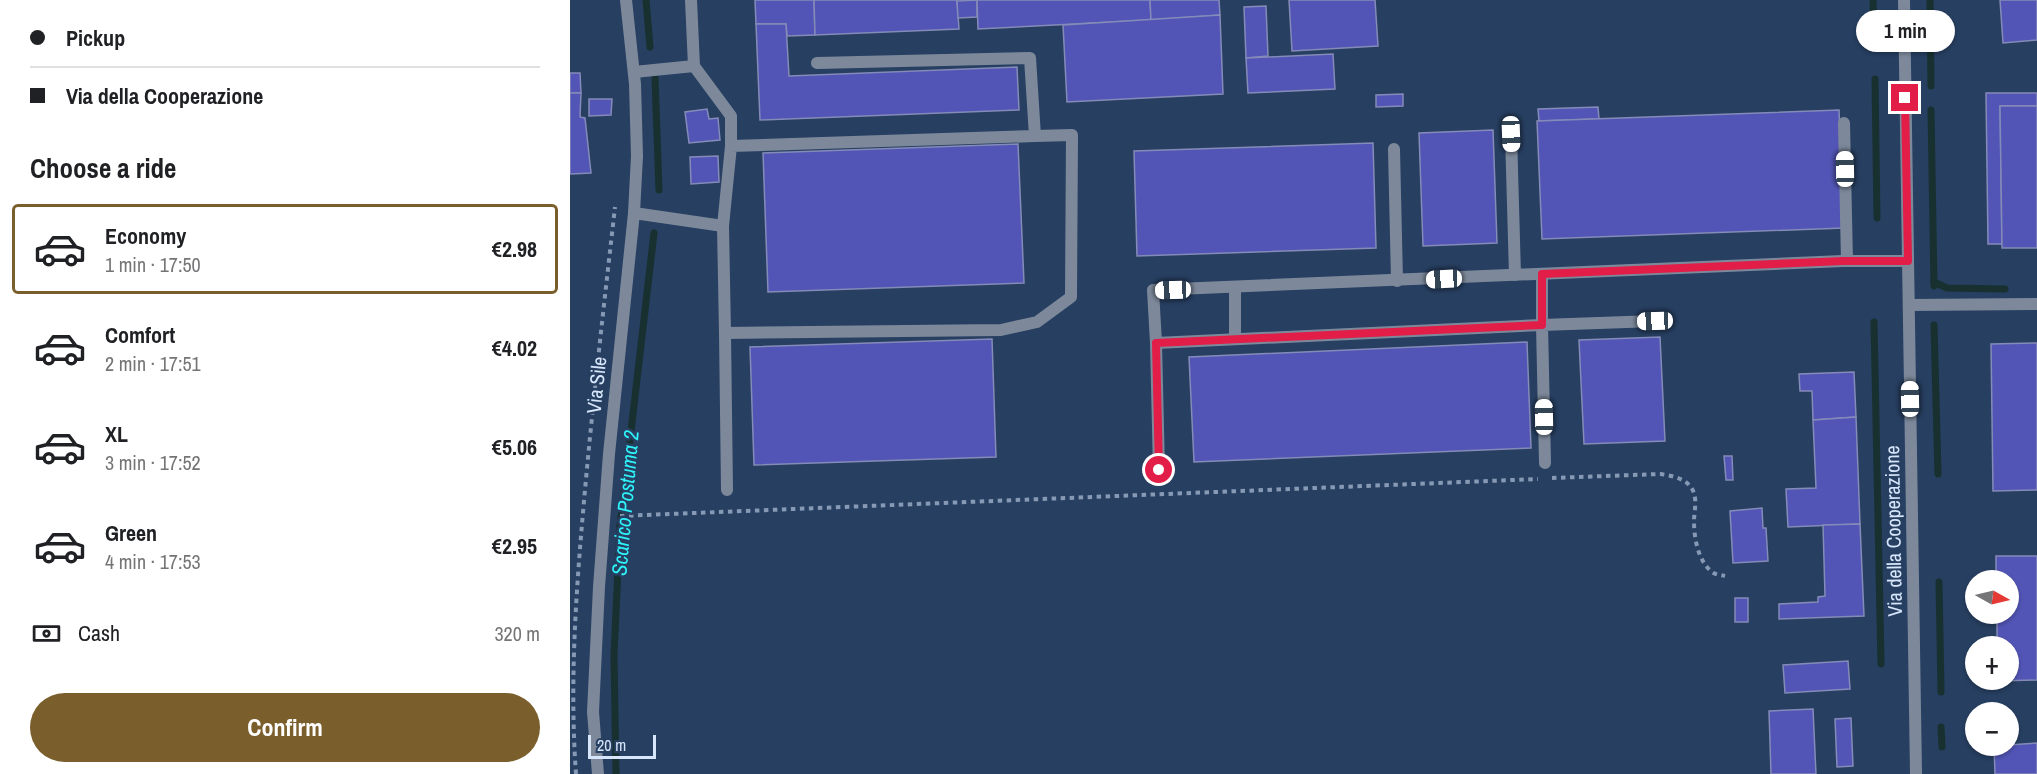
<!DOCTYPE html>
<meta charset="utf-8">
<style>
:root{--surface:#fff;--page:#f6f6f6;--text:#202124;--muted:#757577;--line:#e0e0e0;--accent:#7a5f2d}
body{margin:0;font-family:"Archivo Narrow",sans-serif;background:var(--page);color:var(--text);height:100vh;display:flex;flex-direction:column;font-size:22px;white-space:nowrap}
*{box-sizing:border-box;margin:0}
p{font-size:20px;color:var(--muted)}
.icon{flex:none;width:33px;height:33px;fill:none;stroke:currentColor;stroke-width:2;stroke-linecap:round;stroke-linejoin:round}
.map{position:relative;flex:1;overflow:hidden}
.side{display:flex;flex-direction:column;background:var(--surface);width:570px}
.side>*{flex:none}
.guide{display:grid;align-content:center;height:132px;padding:0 30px;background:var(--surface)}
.needle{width:39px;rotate:98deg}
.tools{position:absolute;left:1395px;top:570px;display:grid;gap:12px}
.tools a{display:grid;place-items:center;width:54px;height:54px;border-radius:50%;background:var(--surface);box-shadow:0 2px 4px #0004;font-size:30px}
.scale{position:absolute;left:18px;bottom:15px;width:68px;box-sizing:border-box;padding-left:6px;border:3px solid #d7e6fb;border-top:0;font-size:16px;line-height:21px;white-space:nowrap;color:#d7e6fb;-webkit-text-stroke:4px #273f61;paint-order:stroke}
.end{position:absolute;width:27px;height:27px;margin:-14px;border:8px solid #e11d48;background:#fff;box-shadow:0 0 0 3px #fff}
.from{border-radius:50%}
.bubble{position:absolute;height:42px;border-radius:21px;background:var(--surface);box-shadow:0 2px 4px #0004;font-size:20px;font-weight:700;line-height:42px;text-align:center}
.car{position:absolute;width:18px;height:36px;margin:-18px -9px;border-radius:8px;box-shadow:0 0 4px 2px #0007;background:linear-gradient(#fff 24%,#345 0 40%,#fff 0 76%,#345 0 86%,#fff 0)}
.guide b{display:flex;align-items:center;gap:21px;height:57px;font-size:22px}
.guide b+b{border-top:2px solid var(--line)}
.guide i{width:15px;height:15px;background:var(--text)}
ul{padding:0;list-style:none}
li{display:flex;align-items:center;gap:18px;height:90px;margin:0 12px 9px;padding:0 18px;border:3px solid transparent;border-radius:6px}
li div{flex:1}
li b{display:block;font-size:22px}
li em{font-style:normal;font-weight:700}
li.current{border-color:var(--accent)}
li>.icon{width:54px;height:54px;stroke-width:1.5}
h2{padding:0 30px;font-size:27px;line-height:72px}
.pay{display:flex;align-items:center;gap:15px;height:66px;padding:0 30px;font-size:22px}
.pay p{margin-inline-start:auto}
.primary-button{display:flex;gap:12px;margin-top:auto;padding:12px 30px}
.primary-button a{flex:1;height:69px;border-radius:36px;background:var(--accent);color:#fff;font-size:24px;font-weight:700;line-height:69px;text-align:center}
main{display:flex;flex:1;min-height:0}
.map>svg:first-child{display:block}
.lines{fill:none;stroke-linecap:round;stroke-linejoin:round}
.stream{stroke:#183030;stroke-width:7}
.building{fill:#5255b5;stroke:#858bb8;stroke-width:1.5}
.path{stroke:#879ab5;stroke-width:4;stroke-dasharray:4.5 4.5;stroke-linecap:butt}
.service{stroke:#7d899b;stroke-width:12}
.minor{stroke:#7d899b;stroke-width:12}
.tertiary{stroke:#7d899b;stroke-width:12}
.route{stroke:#e11d48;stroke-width:8}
.labels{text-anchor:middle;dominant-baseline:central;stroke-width:5;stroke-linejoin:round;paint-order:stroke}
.street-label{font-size:20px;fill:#d7e6fb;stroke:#273f61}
.water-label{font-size:21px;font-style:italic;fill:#2ef3f9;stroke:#273f61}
</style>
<main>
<section class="side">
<div class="guide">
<b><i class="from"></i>Pickup</b>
<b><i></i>Via della Cooperazione</b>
</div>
<h2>Choose a ride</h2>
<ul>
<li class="current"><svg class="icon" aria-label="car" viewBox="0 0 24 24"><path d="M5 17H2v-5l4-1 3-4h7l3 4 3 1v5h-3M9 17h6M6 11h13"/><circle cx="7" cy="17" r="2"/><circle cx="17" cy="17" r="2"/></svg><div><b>Economy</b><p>1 min · 17:50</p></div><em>€2.98</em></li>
<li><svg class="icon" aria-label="car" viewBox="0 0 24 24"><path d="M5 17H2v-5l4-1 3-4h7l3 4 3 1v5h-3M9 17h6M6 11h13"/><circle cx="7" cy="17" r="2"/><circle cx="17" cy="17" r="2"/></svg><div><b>Comfort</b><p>2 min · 17:51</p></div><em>€4.02</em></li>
<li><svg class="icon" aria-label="car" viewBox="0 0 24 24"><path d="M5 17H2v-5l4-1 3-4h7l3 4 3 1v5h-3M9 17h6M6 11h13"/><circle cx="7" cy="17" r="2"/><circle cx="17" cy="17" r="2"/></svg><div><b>XL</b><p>3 min · 17:52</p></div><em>€5.06</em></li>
<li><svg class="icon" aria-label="car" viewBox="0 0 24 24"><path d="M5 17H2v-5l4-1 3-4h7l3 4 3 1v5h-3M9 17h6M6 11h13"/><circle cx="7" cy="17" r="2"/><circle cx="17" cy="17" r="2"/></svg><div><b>Green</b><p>4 min · 17:53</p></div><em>€2.95</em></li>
</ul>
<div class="pay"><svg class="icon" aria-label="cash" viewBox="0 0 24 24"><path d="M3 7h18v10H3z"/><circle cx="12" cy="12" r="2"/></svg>Cash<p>320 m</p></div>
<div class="primary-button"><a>Confirm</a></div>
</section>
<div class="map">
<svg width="1467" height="774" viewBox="0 0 1467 774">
<rect width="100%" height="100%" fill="#273f61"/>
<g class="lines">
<!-- stream -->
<g class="stream">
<path d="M76,0L80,47"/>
<path d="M1303,0L1304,35"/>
<path d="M1360,0L1361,86"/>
<path d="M85,78L89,190"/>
<path d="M1305,79L1307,218"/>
<path d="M1361,110L1364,286"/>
<path d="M1364,282L1377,288L1435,289"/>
<path d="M1304,322L1311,664"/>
<path d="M1364,325L1368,474"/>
<path d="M1369,582L1371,692"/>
<path d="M1371,727L1372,747"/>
<path d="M46,774L44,655L50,526L84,233"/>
</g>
</g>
<!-- building -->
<g class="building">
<path d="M185,0H244L245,35L217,36L216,24H186Z"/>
<path d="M244,0H387L389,29L245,35Z"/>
<path d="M407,0V17L388,18L387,1Z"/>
<path d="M407,0H580L581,20L408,29Z"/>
<path d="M580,0H649L650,15L581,20Z"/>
<path d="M719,0H805L808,46L722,51Z"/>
<path d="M1430,0H1467V40L1433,43Z"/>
<path d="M696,6L698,56L676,58L674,7Z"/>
<path d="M650,15L653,94L497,102L493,25Z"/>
<path d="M186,24H216L219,76L447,67L449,110L190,120Z"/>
<path d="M763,54L765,89L678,93L676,58Z"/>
<path d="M0,73H10L11,93H0Z"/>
<path d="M0,93H11L10,117L15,118L21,173L0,174Z"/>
<path d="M1416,93H1467V106H1430L1432,244H1418Z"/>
<path d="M833,94V106L806,107V95Z"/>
<path d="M19,99H42L41,115L19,116Z"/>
<path d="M1430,106H1467V248H1432Z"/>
<path d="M1028,107L1029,119L969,121L968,109Z"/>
<path d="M137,109L139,119L148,118L150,140L119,143L115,112Z"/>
<path d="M1269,110L1274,228L972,239L967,121Z"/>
<path d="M923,130L927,243L853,246L849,133Z"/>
<path d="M803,143L806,248L567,256L564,151Z"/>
<path d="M448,144L454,283L198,292L193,153Z"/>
<path d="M148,156L149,182L121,184L120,157Z"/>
<path d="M1090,337L1095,441L1014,444L1009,340Z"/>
<path d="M422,339L426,457L184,465L180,347Z"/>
<path d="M957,342L961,448L624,462L619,357Z"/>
<path d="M1467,343V490L1423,491L1421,344Z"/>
<path d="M1284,372L1286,417L1243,420L1242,391H1230L1229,374Z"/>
<path d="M1286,417L1290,524L1218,527L1216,489L1246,488L1243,420Z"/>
<path d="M1154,456H1162L1163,480H1156Z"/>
<path d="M1192,508L1193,528H1196L1198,561L1163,563L1160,511Z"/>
<path d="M1290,524L1294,616L1209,619V604L1248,602V597L1255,596L1253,525Z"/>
<path d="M1426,556H1467V680L1428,681V680H1438V646H1427V614H1438V580H1426Z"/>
<rect x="1165" y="598" width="13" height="24"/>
<path d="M1278,661L1280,689L1215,693L1213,665Z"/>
<path d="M1243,709L1246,774H1201L1199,711Z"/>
<path d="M1281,718L1283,766L1267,767L1265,719Z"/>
<path d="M1467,743V774H1425L1424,746Z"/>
</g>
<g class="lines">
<!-- path -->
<g class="path">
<path d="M982,478L1090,474C1105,476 1123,480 1125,498C1126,506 1124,514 1124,521C1124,538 1128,561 1142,572C1146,575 1151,575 1155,576"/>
<path d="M50,516L968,479"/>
<path d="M6,774C0,691 5,607 12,524C21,418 33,313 45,207"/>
</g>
<!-- service -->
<g class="service">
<path d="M121,0L124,66L161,116V146"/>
<path d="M64,72L124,66"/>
<path d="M1274,123L1277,261"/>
<path d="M941,134L945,275"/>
<path d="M824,149L827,281"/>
<path d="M64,213L153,226L161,146L465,136L460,58L247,63"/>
<path d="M153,226L155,333L431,330L467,322L501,297L502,135L465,136"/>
<path d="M972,274V325L586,343L583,290L1273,261H1338"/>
<path d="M665,287V339"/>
<path d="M155,333L157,490"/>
<path d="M586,343L589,470"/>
<path d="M975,463L972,325L1085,321"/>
</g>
<!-- minor -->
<path class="minor" d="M1339,305L1467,304"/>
<!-- tertiary -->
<g class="tertiary">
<path d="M1334,0L1346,774"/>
<path d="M28,774L23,712L29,587L39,454L64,213L67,156L65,84L56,0"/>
</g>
</g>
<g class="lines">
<!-- route -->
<path class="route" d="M589,470L586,343L972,325V274L1273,261H1338L1335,98"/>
</g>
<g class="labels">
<!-- street labels -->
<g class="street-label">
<text transform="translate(26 385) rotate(-84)">Via Sile</text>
<text transform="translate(1323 531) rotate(-91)">Via della Cooperazione</text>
</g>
<!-- water labels -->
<g class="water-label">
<text transform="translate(55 503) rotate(-85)">Scarico Postuma 2</text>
</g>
</g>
</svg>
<div class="tools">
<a><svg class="needle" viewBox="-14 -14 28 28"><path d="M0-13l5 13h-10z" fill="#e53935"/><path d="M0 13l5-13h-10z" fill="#757577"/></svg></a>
<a>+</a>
<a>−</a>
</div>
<div class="scale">20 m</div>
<i class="end from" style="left:589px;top:470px"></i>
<i class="end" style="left:1335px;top:98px"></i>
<div class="bubble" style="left:1286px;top:10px;width:99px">1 min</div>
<i class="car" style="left:941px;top:134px;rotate:178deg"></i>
<i class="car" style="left:1275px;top:169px;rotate:359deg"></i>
<i class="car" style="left:874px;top:279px;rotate:267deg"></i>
<i class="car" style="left:603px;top:290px;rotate:268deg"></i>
<i class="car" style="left:1085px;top:321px;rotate:268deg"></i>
<i class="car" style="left:1340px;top:399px;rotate:359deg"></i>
<i class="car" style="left:974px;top:417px;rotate:359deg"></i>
</div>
</main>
